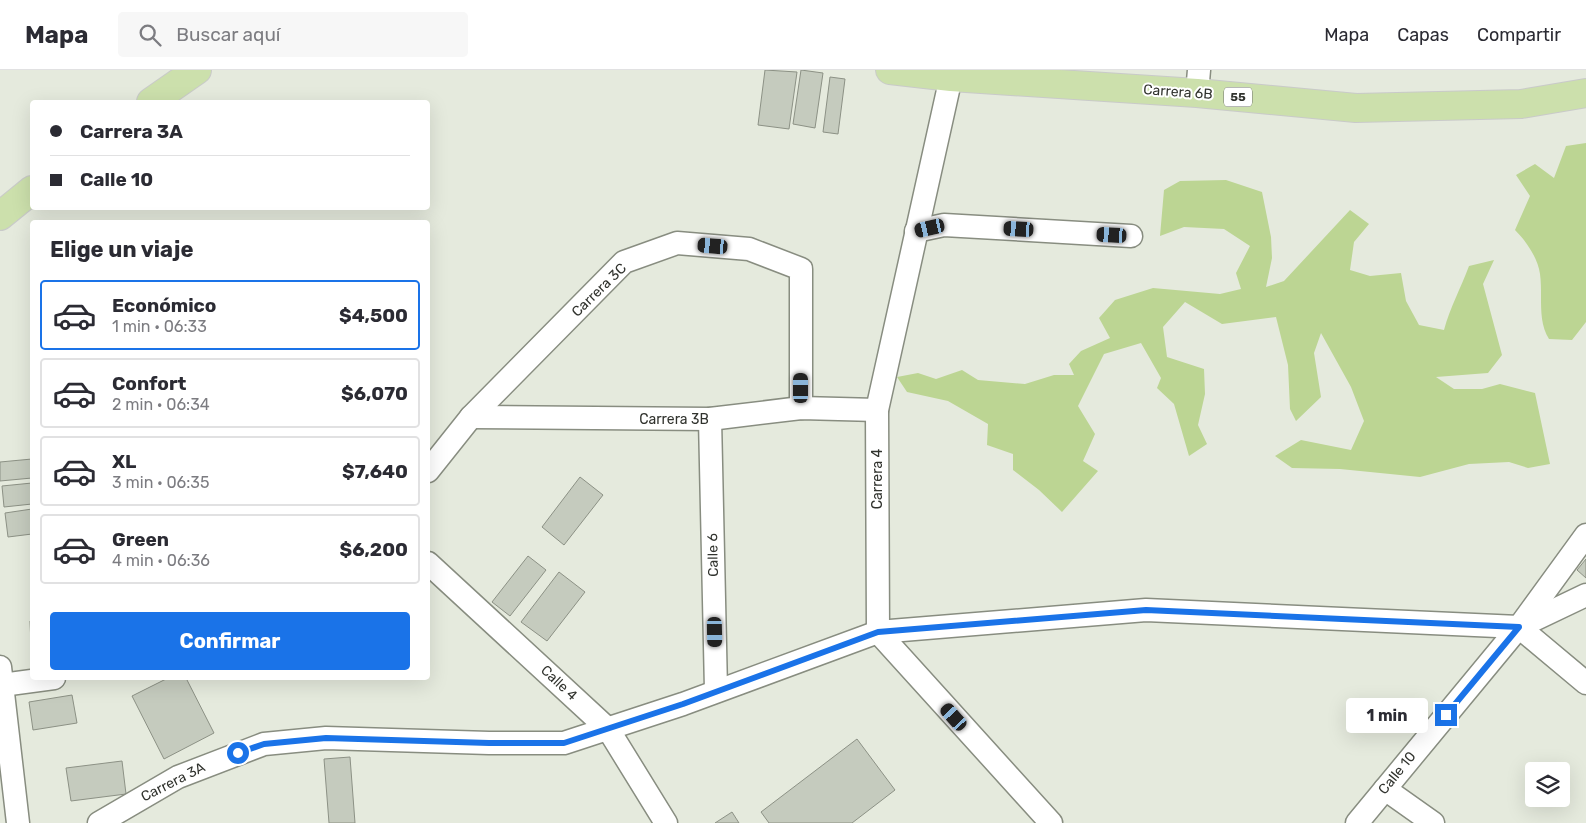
<!DOCTYPE html>
<html lang="es">
<meta charset="utf-8">
<style>
:root{--surface:#fff;--page:#f7f7f7;--text:#2b2b33;--muted:#7c7c81;--line:#e1e1e2;--accent:#1a73e8}
body{margin:0;font-family:Rubik,sans-serif;background:var(--page);color:var(--text);height:100vh;display:flex;flex-direction:column;font-size:19px;white-space:nowrap}
*{box-sizing:border-box;margin:0}
p{font-size:16px;color:var(--muted)}
.icon{flex:none;width:28px;height:28px;fill:none;stroke:currentColor;stroke-width:2;stroke-linecap:round;stroke-linejoin:round}
.map{position:relative;flex:1;overflow:hidden}
.details{position:absolute;left:30px;top:150px;width:400px;height:460px;display:flex;flex-direction:column;background:var(--surface);border-radius:5px;box-shadow:0 5px 20px #0002}
.details>*{flex:none}
.hud{position:absolute;left:30px;top:30px;width:400px;height:110px;border-radius:5px;box-shadow:0 5px 20px #0002;display:grid;align-content:center;height:110px;padding:0 20px;background:var(--surface)}
.controls{position:absolute;left:1525px;top:692px;display:grid;gap:10px}
.controls a{display:grid;place-items:center;width:45px;height:45px;border-radius:5px;background:var(--surface);box-shadow:0 5px 20px #0002;font-size:25px}
.end{position:absolute;width:22px;height:22px;margin:-11px;border:6px solid #1a73e8;background:#fff;box-shadow:0 0 0 2px #fff}
.from{border-radius:50%}
.bubble{position:absolute;height:35px;border-radius:5px;background:var(--surface);box-shadow:0 5px 20px #0002;font-size:16px;font-weight:700;line-height:35px;text-align:center}
.car{position:absolute;width:15px;height:30px;margin:-15px -8px;border-radius:6px;box-shadow:0 0 4px 1px #0007;background:linear-gradient(#222 24%,#8ab4d8 0 40%,#222 0 76%,#8ab4d8 0 86%,#222 0)}
.hud b{display:flex;align-items:center;gap:18px;height:48px;font-size:19px}
.hud b+b{border-top:1px solid var(--line)}
.hud i{width:12px;height:12px;background:var(--text)}
ul{padding:0;list-style:none}
li{display:flex;align-items:center;gap:15px;height:70px;margin:0 10px 8px;padding:0 10px;border:2px solid var(--line);border-radius:5px}
li div{flex:1}
li b{display:block;font-size:19px}
li em{font-style:normal;font-weight:700}
li.on{border-color:var(--accent)}
li>.icon{width:45px;height:45px;stroke-width:1.5}
h2{padding:0 20px;font-size:22px;line-height:60px}
.cta{display:flex;gap:10px;margin-top:auto;padding:10px 20px}
.cta a{flex:1;height:58px;border-radius:5px;background:var(--accent);color:#fff;font-size:20px;font-weight:700;line-height:58px;text-align:center}
header{display:flex;align-items:center;gap:30px;box-sizing:border-box;height:70px;padding:0 25px;background:var(--surface);border-bottom:1px solid var(--line)}
header strong{font-size:24px}
nav{display:flex;gap:28px;margin-inline-start:auto;font-size:18px}
.search{width:350px;height:45px;background:var(--page);display:flex;align-items:center;gap:12px;box-sizing:border-box;padding:0 18px;border-radius:5px;color:var(--muted);font-size:19px}
.map>svg:first-child{display:block}
.green{fill:#bcd593}
.building{fill:#c5cbbe;stroke:#8c9185}
.lines{fill:none;stroke-linecap:round;stroke-linejoin:round}
.minor-casing{stroke:#888d80;stroke-width:25}
.trunk-casing{stroke:#c9cac9;stroke-width:30}
.minor{stroke:#fff;stroke-width:22}
.trunk{stroke:#cce0ac;stroke-width:28}
.route{stroke:#1a73e8;stroke-width:6}
.labels{text-anchor:middle;dominant-baseline:central;stroke-width:4;stroke-linejoin:round;paint-order:stroke}
.shield{fill:#fff;stroke:#6f706d;stroke-width:1}
.shield-label{font-size:12px;font-weight:bold;fill:#31332e}
.street-label{font-size:14px;fill:#31332e;stroke:#fff}
</style>
<header>
<strong>Mapa</strong>
<div class="search"><svg class="icon" aria-label="search" viewBox="0 0 24 24"><circle cx="10" cy="10" r="6"/><path d="M15 15l6 6"/></svg>Buscar aquí</div>
<nav><a>Mapa</a><a>Capas</a><a>Compartir</a></nav>
</header>
<div class="map">
<svg width="1586" height="753" viewBox="0 0 1586 753">
<rect width="100%" height="100%" fill="#e5eadd"/>
<!-- green -->
<g class="green">
<path d="M1586,73V252L1572,270L1549,269C1537,250 1543,226 1540,204C1538,188 1526,171 1515,160L1530,126L1516,105L1535,94L1554,108L1566,76Z"/>
<path d="M1226,110L1262,122L1271,167L1272,188L1266,217L1284,211L1350,140L1369,154L1354,172L1350,200L1370,206L1401,203L1406,231L1419,255L1444,260C1450,237 1461,218 1469,196L1494,190L1483,214L1502,285L1488,303L1436,307L1454,319H1482L1500,314L1535,323L1550,394L1528,398L1509,392L1469,394L1420,407L1340,399L1292,398L1275,386L1301,370L1351,380L1364,351L1351,317L1321,263L1314,283L1321,327L1296,351L1290,339L1288,295L1276,247L1222,254L1185,232L1163,257L1167,287L1204,299L1205,324L1198,355L1207,374L1189,386L1174,334L1157,318L1161,308L1141,273L1104,284L1078,336L1095,364L1083,391L1098,401L1062,442L1039,420L1013,400V384L987,375L988,354L948,331L907,322L897,307L918,303L936,309L962,300L978,310L1025,314L1054,305H1074L1069,294L1081,281L1110,268L1099,248L1115,230L1153,218L1220,224L1241,219L1236,203L1250,176L1224,159L1184,157L1160,166L1164,120L1180,111Z"/>
</g>
<!-- building -->
<g class="building">
<path d="M765,0L797,2L789,59L758,55Z"/>
<path d="M801,0L823,3L815,58L793,54Z"/>
<path d="M830,7L845,9L838,64L823,62Z"/>
<path d="M32,389V408L0,411V392Z"/>
<path d="M580,407L603,425L564,475L542,457Z"/>
<path d="M32,413V434L4,437L2,416Z"/>
<path d="M32,439V464L8,467L5,443Z"/>
<path d="M528,486L546,500L510,546L492,532Z"/>
<path d="M1586,489V508L1577,500Z"/>
<path d="M559,502L585,522L547,571L521,552Z"/>
<path d="M30,551H32V598Z"/>
<path d="M168,608H186L214,663L164,689L132,626Z"/>
<path d="M72,625L77,653L33,660L29,632Z"/>
<path d="M857,669L895,720L852,753H769L761,742Z"/>
<path d="M350,687L355,753H329L324,689Z"/>
<path d="M122,691L126,724L71,731L66,698Z"/>
<path d="M732,742L739,753H715Z"/>
</g>
<g class="lines">
<defs>
<g id="minor">
<path d="M951,7L877,340L878,562L1051,753"/>
<path d="M1197,23L1199,0"/>
<path d="M916,161L944,155L1131,166"/>
<path d="M471,347L710,349L801,338L877,340"/>
<path d="M710,349L716,620"/>
<path d="M428,401L471,347L624,192L677,173L749,179L801,199V338"/>
<path d="M428,493L608,659L666,753"/>
<path d="M1519,557L1586,613"/>
<path d="M0,597L18,753"/>
<path d="M2,615L54,608"/>
<path d="M1385,719L1433,753"/>
<path d="M99,753L178,707L264,674L326,668L489,673H564L683,634L878,562L1146,540L1519,557L1586,525"/>
<path d="M1357,753L1519,557L1586,465"/>
</g>
<g id="trunk">
<path d="M890,0L951,7L1197,23L1356,38L1521,34L1586,23"/>
<path d="M151,32L197,0"/>
<path d="M0,146L32,120"/>
</g>
</defs>
<!-- minor casing -->
<use href="#minor" class="minor-casing"/>
<!-- trunk casing -->
<use href="#trunk" class="trunk-casing"/>
<!-- minor -->
<use href="#minor" class="minor"/>
<!-- trunk -->
<use href="#trunk" class="trunk"/>
</g>
<g class="lines">
<!-- route -->
<path class="route" d="M238,683L264,674L326,668L489,673H564L683,634L878,562L1146,540L1519,557L1446,645"/>
</g>
<g class="labels">
<!-- shield labels -->
<rect class="shield" x="1224" y="17.5" width="28" height="19" rx="4"/>
<g class="shield-label">
<text x="1238" y="27">55</text>
</g>
<!-- street labels -->
<g class="street-label">
<text transform="translate(1178 22) rotate(4)">Carrera 6B</text>
<text transform="translate(599 220) rotate(-44)">Carrera 3C</text>
<text x="674" y="349">Carrera 3B</text>
<text transform="translate(877 409) rotate(-90)">Carrera 4</text>
<text transform="translate(713 485) rotate(-91)">Calle 6</text>
<text transform="translate(559 613) rotate(43)">Calle 4</text>
<text transform="translate(1397 703) rotate(-51)">Calle 10</text>
<text transform="translate(173 712) rotate(-27)">Carrera 3A</text>
</g>
</g>
</svg>
<div class="controls">
<a><svg class="icon" aria-label="layers" viewBox="0 0 24 24"><path d="M12 4l9 5-9 5-9-5zM3 14l9 5 9-5"/></svg></a>
</div>
<i class="end from" style="left:238px;top:683px"></i>
<i class="end" style="left:1446px;top:645px"></i>
<div class="bubble" style="left:1346px;top:628px;width:82px">1 min</div>
<i class="car" style="left:930px;top:158px;rotate:257deg"></i>
<i class="car" style="left:1019px;top:159px;rotate:273deg"></i>
<i class="car" style="left:1112px;top:165px;rotate:273deg"></i>
<i class="car" style="left:713px;top:176px;rotate:275deg"></i>
<i class="car" style="left:801px;top:318px;rotate:0deg"></i>
<i class="car" style="left:715px;top:562px;rotate:179deg"></i>
<i class="car" style="left:954px;top:647px;rotate:318deg"></i>
<div class="hud">
<b><i class="from"></i>Carrera 3A</b>
<b><i></i>Calle 10</b>
</div>
<section class="details">
<h2>Elige un viaje</h2>
<ul>
<li class="on"><svg class="icon" aria-label="car" viewBox="0 0 24 24"><path d="M5 17H2v-5l4-1 3-4h7l3 4 3 1v5h-3M9 17h6M6 11h13"/><circle cx="7" cy="17" r="2"/><circle cx="17" cy="17" r="2"/></svg><div><b>Económico</b><p>1 min · 06:33</p></div><em>$4,500</em></li>
<li><svg class="icon" aria-label="car" viewBox="0 0 24 24"><path d="M5 17H2v-5l4-1 3-4h7l3 4 3 1v5h-3M9 17h6M6 11h13"/><circle cx="7" cy="17" r="2"/><circle cx="17" cy="17" r="2"/></svg><div><b>Confort</b><p>2 min · 06:34</p></div><em>$6,070</em></li>
<li><svg class="icon" aria-label="car" viewBox="0 0 24 24"><path d="M5 17H2v-5l4-1 3-4h7l3 4 3 1v5h-3M9 17h6M6 11h13"/><circle cx="7" cy="17" r="2"/><circle cx="17" cy="17" r="2"/></svg><div><b>XL</b><p>3 min · 06:35</p></div><em>$7,640</em></li>
<li><svg class="icon" aria-label="car" viewBox="0 0 24 24"><path d="M5 17H2v-5l4-1 3-4h7l3 4 3 1v5h-3M9 17h6M6 11h13"/><circle cx="7" cy="17" r="2"/><circle cx="17" cy="17" r="2"/></svg><div><b>Green</b><p>4 min · 06:36</p></div><em>$6,200</em></li>
</ul>
<div class="cta"><a>Confirmar</a></div>
</section>
</div>
